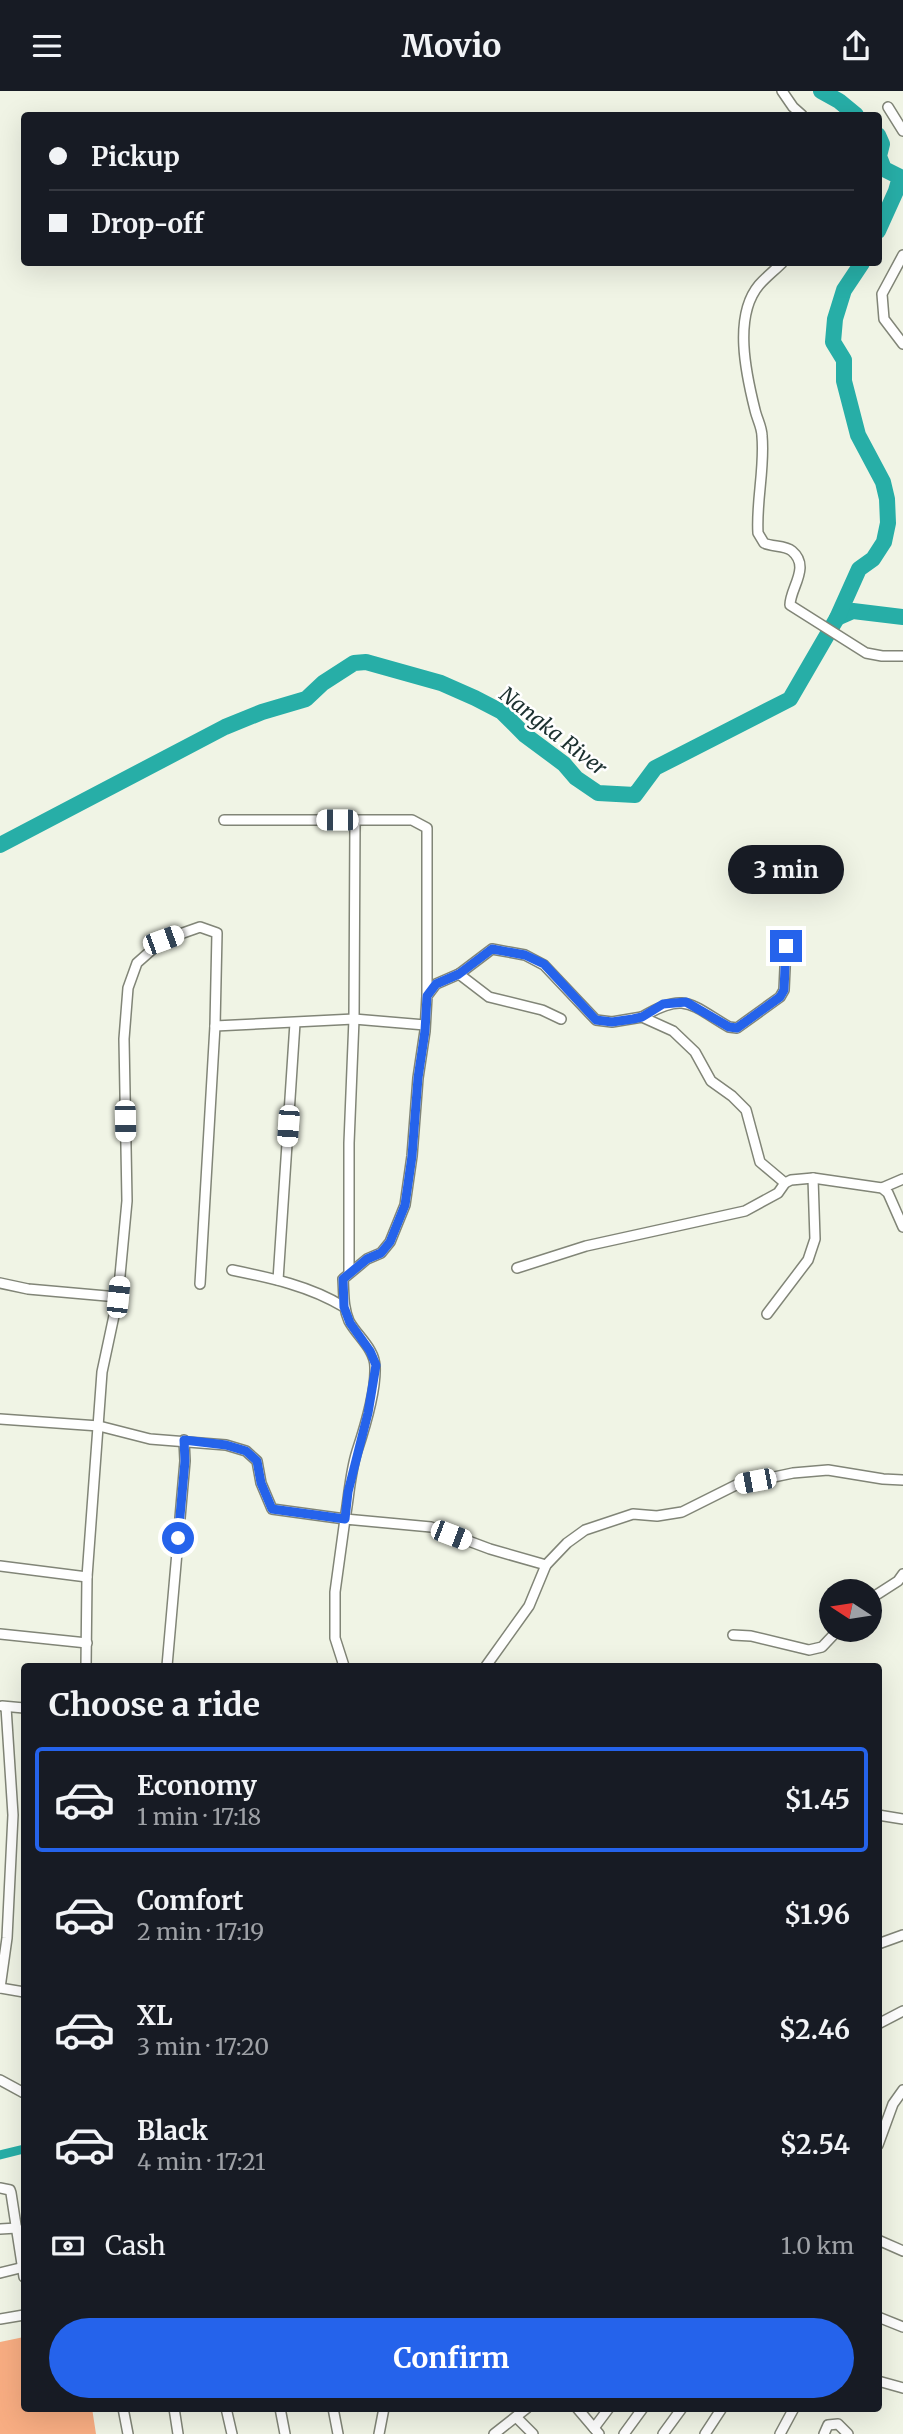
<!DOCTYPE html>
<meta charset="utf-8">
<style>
:root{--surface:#171b24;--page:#242831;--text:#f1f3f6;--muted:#9ea1a6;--line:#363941;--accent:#2563eb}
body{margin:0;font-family:Merriweather,serif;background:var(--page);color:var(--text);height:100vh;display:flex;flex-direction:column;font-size:26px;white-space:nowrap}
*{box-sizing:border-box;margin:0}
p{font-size:23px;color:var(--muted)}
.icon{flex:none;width:38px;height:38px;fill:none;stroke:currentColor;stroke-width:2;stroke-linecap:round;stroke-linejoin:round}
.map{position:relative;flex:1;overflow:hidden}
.side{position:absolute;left:21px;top:1572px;width:861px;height:749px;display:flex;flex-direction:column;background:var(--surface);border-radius:7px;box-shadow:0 7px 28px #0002}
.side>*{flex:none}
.hud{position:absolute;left:21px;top:21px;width:861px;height:154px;border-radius:7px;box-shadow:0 7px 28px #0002;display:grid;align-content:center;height:154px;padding:0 28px;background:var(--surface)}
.needle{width:46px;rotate:282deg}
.buttons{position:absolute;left:819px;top:1488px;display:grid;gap:14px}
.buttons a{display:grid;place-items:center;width:63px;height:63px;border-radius:50%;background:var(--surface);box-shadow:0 7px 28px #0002;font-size:35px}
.end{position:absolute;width:32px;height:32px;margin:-16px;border:9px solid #2563eb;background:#fff;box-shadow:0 0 0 4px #fff}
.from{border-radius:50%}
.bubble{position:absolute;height:49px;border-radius:24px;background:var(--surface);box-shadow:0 7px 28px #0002;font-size:23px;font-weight:700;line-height:49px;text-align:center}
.car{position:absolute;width:21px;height:42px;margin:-21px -10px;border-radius:9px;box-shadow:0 0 5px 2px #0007;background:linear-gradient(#fff 24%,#345 0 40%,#fff 0 76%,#345 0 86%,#fff 0)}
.hud b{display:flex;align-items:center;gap:24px;height:66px;font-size:26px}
.hud b+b{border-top:2px solid var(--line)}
.hud i{width:18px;height:18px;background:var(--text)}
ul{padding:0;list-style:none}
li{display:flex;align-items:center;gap:21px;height:105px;margin:0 14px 10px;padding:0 14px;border:4px solid transparent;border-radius:7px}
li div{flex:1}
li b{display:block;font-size:26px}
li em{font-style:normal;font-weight:700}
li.current{border-color:var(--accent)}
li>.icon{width:63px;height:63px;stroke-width:1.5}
h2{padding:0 28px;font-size:32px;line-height:84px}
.pay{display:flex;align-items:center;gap:18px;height:77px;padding:0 28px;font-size:26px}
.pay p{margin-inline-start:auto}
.cta{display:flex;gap:14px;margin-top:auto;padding:14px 28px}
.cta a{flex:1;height:80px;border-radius:42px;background:var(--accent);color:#fff;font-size:28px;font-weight:700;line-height:80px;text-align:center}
header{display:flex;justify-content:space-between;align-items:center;height:91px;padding:0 28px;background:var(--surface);font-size:32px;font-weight:700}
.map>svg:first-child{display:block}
.green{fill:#f8ad82}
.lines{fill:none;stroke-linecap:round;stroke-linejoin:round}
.canal{stroke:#27aea7;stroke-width:9}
.river{stroke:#27aea7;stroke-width:16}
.street-casing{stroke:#818577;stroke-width:12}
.street{stroke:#fff;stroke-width:9}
.route{stroke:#2563eb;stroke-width:9}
.labels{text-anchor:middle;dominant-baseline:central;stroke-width:5;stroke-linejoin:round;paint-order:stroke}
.water-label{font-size:21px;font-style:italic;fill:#1b302f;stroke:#fff}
</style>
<header><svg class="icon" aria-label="menu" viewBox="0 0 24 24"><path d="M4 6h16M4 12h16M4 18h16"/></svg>Movio<svg class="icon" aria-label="share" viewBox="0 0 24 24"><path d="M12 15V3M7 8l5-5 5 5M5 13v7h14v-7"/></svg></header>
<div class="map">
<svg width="903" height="2343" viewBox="0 0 903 2343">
<rect width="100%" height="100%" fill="#f0f4e5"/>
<!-- green -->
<path class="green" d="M24,2246V2317H92L96,2343H0V2251Z"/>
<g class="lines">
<!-- canal -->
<path class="canal" d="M0,2064L24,2058"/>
<!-- river -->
<g class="river">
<path d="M821,0L839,10L856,24"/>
<path d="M878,44L882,53L879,65L884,78L900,86L896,100L878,140"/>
<path d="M837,527L853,520L903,526"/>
<path d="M0,754L225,636L262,621L306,608L323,592L354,572L366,571L441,592L475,607L502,621L525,644L564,673L576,687L598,702L635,704L655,677L790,608L837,527L859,478L873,468L884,451L888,432L887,408L883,391L858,344L844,290V269L833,251L835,228L844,199L862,172"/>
</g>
<defs>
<g id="street">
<path d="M782,0L793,16L802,24"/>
<path d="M888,16L903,40"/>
<path d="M903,164L882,203L884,228L903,253"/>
<path d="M782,172C775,179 766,186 759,194C733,225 746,283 755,319C757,328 762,336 762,345C765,377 756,410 758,442L764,452C772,456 785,454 792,460C811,476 790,497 790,514L866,562L882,565H903"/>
<path d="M224,729H355"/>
<path d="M642,926C685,900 691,914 729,936L737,937L780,906L784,899L786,855"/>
<path d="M561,928L542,919L489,906L459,883L492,858L525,864L544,874L596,929L612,931L642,926L673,940L695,961L711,990L732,1005L746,1019L760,1071L785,1092"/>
<path d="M215,935L354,928L425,934"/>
<path d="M882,1097L903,1088"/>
<path d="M517,1177L586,1155L745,1120L778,1102L785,1092L791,1089L813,1087L882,1097L888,1102L903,1136"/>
<path d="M232,1179C271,1187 310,1195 344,1216"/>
<path d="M349,1182V1052L354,928L355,729H412L427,737V905"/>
<path d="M278,1189L295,932"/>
<path d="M0,1192L28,1198L118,1206"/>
<path d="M767,1223L808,1169L815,1148L813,1087"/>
<path d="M0,1328L99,1335L150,1348L226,1354L246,1360L257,1370L261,1392L272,1418L345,1428C349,1406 350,1382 357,1360C365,1336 376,1301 375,1276C375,1258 357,1245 349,1230C343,1216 344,1203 343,1188L367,1168L381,1162L390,1151L405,1114L412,1065L418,987L425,940L427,905L436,893L459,883"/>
<path d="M0,1475L87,1486"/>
<path d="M870,1508L898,1490L903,1483"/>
<path d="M0,1543L87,1552"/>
<path d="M733,1544L751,1545L809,1559L822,1556L839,1538"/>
<path d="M86,1575L87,1486L102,1281L118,1206L127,1110L124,948L128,897L137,872L163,849L200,836L217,842L215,935L200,1193"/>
<path d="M167,1575L185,1370L184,1349"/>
<path d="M344,1575L335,1547V1501L345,1428L431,1436L490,1458L546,1474"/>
<path d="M486,1575L529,1515L546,1474L567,1452L585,1439L633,1423L657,1425L682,1421L736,1394L793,1382L828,1379L883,1388L903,1389"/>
<path d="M2,1615L24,1617"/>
<path d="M878,1724L903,1728"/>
<path d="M878,1853L903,1844"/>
<path d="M0,1897L7,1847L13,1724L6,1616"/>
<path d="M0,1897L24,1901"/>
<path d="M878,1933L903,1920"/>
<path d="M0,1989L24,2002"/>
<path d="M878,2054L893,2013L903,1999"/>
<path d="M0,2097L10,2099L11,2102L24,2186"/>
<path d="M0,2138L17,2137"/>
<path d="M878,2149L903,2160"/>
<path d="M0,2182L24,2176"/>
<path d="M878,2226L903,2236"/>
<path d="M0,2228L24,2224"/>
<path d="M878,2290L903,2297"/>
<path d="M123,2317L128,2343"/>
<path d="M174,2317L178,2343"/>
<path d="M226,2317L232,2343"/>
<path d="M280,2317L285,2343"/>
<path d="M333,2317L338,2343"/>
<path d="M577,2317L599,2343"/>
<path d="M516,2326L533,2343"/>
<path d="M594,2337L609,2317"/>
<path d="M379,2343L384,2317"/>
<path d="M494,2343L527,2317"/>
<path d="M624,2343L643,2317"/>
<path d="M663,2343L682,2317"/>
<path d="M705,2343L722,2317"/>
<path d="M780,2343L794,2317"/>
<path d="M824,2343L828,2334L838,2333L848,2343"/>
</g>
</defs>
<!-- street casing -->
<use href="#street" class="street-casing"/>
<!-- street -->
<use href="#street" class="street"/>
</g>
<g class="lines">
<!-- route -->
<path class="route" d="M178,1447L185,1370L184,1349L226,1354L246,1360L257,1370L261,1392L272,1418L345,1428L348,1401L368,1322L376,1274L370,1260L350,1232L344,1216L343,1188L367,1168L381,1162L390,1151L405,1114L412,1065L418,987L425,940L427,905L436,893L459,883L492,858L525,864L544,873L596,929L612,931L633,928L642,926L663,913L686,911L729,936L737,937L780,906L784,899L786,855"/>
</g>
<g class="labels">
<!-- water labels -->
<g class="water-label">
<text transform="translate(553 640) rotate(38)">Nangka River</text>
</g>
</g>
</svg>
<div class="buttons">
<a><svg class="needle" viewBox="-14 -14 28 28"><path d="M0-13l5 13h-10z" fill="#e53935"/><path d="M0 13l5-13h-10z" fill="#9ea1a6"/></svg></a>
</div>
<i class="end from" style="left:178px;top:1447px"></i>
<i class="end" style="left:786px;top:855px"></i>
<div class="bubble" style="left:728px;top:754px;width:116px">3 min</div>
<i class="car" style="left:337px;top:729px;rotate:270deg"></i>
<i class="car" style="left:163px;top:849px;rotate:70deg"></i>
<i class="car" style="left:125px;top:1030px;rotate:179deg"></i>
<i class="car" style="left:288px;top:1035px;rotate:184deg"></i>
<i class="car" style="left:118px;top:1206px;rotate:6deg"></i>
<i class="car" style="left:755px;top:1390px;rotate:259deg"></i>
<i class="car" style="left:451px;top:1444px;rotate:111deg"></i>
<div class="hud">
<b><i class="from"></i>Pickup</b>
<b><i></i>Drop-off</b>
</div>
<section class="side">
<h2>Choose a ride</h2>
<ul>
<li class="current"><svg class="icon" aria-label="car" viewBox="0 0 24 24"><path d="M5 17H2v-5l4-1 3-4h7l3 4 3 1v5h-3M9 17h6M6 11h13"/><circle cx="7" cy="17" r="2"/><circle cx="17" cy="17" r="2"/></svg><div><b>Economy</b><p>1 min · 17:18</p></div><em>$1.45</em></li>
<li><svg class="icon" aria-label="car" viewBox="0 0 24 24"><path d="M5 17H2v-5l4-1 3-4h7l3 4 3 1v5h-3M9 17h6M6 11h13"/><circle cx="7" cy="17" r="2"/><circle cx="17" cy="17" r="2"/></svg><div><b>Comfort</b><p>2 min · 17:19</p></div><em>$1.96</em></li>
<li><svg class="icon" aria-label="car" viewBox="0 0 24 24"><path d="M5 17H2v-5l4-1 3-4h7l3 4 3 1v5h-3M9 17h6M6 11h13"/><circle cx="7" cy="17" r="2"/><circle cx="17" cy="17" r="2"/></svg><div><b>XL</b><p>3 min · 17:20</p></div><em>$2.46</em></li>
<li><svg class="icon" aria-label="car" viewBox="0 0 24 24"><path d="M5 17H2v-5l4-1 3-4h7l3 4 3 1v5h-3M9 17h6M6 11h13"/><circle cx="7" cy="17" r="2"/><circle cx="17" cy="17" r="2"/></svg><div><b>Black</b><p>4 min · 17:21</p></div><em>$2.54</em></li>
</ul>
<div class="pay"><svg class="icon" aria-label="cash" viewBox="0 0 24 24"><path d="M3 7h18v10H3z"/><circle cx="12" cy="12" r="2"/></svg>Cash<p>1.0 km</p></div>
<div class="cta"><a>Confirm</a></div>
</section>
</div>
